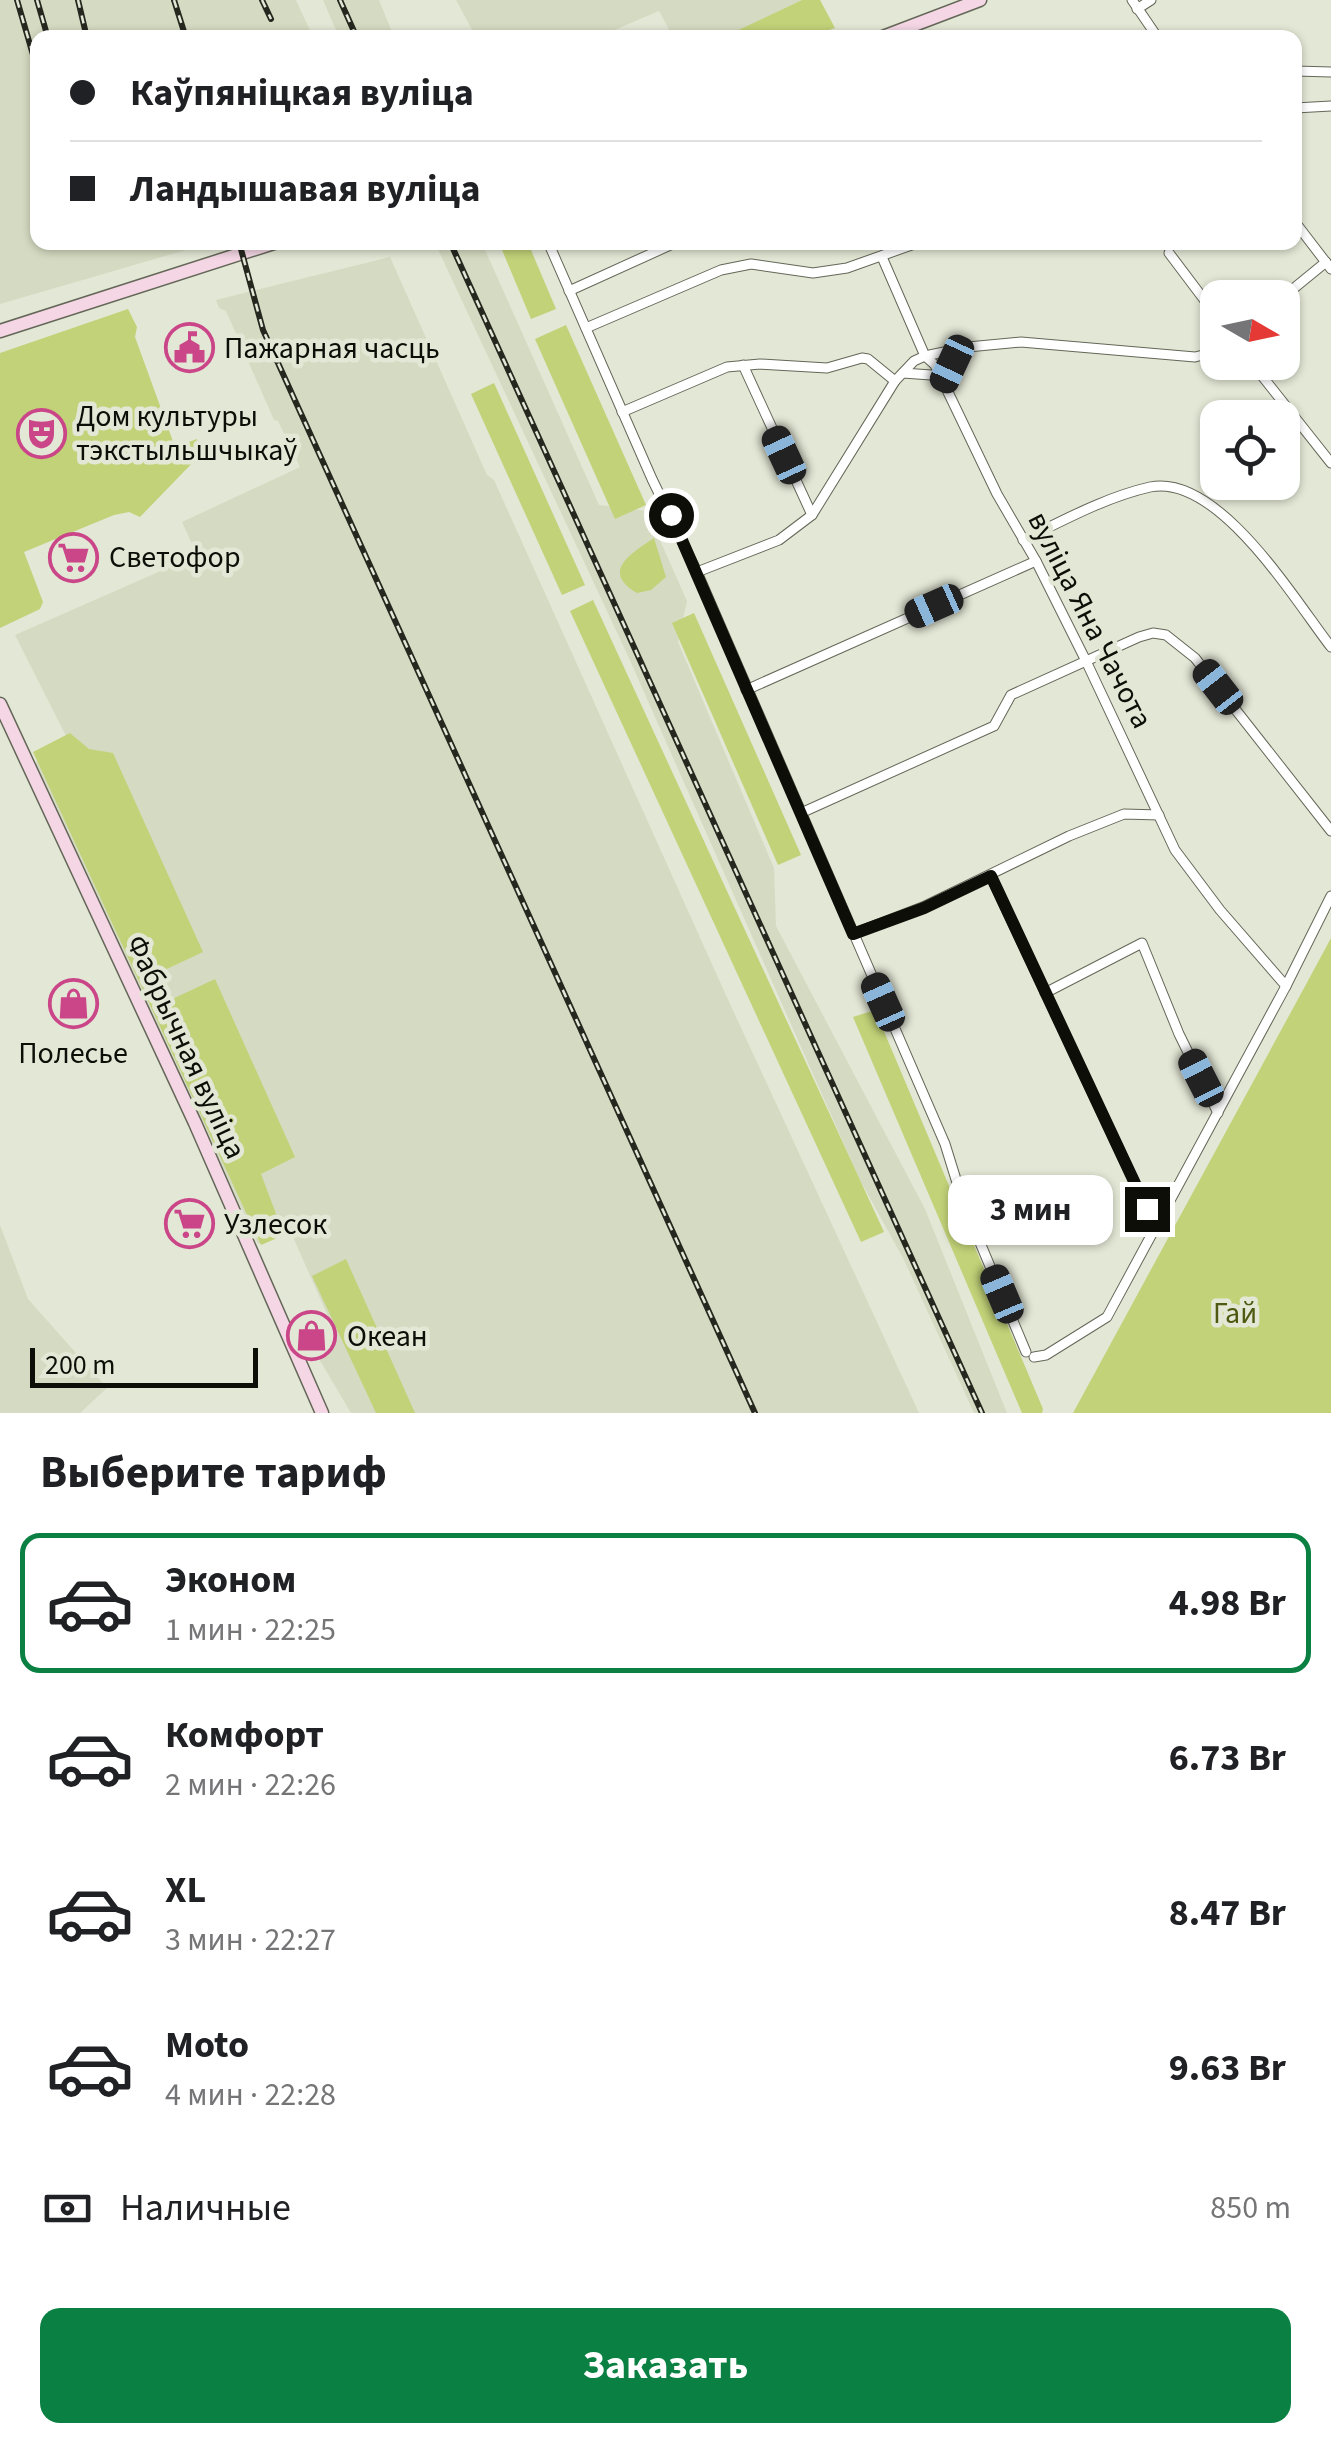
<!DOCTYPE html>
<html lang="ru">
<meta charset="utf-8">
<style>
:root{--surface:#fff;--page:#f2f2f2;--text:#202124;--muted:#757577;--line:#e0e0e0;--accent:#0b8043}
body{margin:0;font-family:"Source Sans 3",sans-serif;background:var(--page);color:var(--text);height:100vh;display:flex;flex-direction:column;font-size:38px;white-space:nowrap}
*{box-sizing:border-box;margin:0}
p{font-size:32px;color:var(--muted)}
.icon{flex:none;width:55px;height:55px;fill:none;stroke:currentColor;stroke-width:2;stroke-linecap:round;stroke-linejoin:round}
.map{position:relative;height:1413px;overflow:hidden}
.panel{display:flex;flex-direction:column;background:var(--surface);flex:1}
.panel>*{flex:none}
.top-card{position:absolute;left:30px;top:30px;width:1272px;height:220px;border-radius:20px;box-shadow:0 2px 8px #0004;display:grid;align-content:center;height:220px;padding:0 40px;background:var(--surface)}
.needle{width:65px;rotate:99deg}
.fabs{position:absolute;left:1200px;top:280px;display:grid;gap:20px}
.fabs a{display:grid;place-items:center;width:100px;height:100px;border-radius:20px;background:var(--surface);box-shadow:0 2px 8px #0004;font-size:50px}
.scale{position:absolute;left:30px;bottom:25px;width:228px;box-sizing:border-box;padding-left:10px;border:5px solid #0d0e08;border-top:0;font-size:28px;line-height:35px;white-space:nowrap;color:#0d0e08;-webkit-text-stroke:8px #e3e7d5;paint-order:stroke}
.end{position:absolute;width:45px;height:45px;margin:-22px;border:12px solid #0d0e08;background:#fff;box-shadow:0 0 0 5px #fff}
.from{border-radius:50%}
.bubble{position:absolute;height:70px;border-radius:20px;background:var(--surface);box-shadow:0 2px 8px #0004;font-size:32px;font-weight:700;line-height:70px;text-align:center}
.car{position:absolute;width:30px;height:60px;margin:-30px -15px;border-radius:12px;box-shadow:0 0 8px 2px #0007;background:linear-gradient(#222 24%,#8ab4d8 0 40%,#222 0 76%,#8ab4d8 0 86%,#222 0)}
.top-card b{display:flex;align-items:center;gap:35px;height:95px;font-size:38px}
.top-card b+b{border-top:2px solid var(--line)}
.top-card i{width:25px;height:25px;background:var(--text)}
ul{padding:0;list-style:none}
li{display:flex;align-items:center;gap:30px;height:140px;margin:0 20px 15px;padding:0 20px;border:5px solid transparent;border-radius:20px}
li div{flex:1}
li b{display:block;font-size:38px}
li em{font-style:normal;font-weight:700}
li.selected{border-color:var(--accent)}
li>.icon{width:90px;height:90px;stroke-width:1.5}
h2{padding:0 40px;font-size:45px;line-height:120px}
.pay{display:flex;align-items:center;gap:25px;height:110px;padding:0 40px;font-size:38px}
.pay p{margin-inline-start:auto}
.action{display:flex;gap:20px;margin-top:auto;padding:20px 40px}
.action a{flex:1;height:115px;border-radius:20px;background:var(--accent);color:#fff;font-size:40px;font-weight:700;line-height:115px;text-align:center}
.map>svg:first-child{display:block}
.built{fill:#d5dbc2}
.green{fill:#c2d278}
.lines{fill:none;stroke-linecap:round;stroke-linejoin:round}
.street-casing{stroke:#646758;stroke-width:11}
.secondary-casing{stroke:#646758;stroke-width:15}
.street{stroke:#fff;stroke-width:9}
.secondary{stroke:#f4d6e4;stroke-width:12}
.rail-casing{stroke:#262820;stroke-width:6}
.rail{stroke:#e3e7d5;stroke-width:2.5;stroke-dasharray:8;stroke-linecap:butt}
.route{stroke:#0d0e08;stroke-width:12}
.labels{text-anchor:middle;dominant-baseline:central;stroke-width:9;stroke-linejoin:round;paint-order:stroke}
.poi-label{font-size:30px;fill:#0d0e08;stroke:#e3e7d5;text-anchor:start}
.street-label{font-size:30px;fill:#0d0e08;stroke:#e3e7d5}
.park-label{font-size:30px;fill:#4f5911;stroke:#e3e7d5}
</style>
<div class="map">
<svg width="1331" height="1413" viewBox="0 0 1331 1413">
<rect width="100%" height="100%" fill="#e3e7d5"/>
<!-- built -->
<g class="built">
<path d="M0,0H296L313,37L38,38V242L210,243L0,304Z"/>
<path d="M323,0H379L394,37H339Z"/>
<path d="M456,0H802L724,38L673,37L659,11L598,37H476Z"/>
<path d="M435,243H482L599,505L647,511L687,601L678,642L774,868L776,926L925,1209L1007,1413H974L904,1260L859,1178L628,656Z"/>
<path d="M390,257L487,475L494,480L725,993L919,1413H351L305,1335L331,1323L289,1228L258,1244L34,764L69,742L15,635L197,555L182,522L300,467L278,421L274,420L226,311L219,308L216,300Z"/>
<path d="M0,1225L28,1299L107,1388L80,1413H0Z"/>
</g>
<!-- green -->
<g class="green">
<path d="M802,0H820L835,28L808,37H724Z"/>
<path d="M520,242L528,243L556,309L531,319L502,250Z"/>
<path d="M128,309L137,327L135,337L175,447L197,439L200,455L140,517L129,512L114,515L24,552L43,602L40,609L0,628V353Z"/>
<path d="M566,325L646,505L615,519L535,339Z"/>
<path d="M494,383L585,585L562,595L471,394Z"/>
<path d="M654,538L666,577L651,590L637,593C600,571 632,553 654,538Z"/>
<path d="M593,600L884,1232L861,1242L570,611Z"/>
<path d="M694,613L801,855L778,865L672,623Z"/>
<path d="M70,733L89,749L113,753L203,952L156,974L168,1001L215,979L295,1157L261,1174L284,1235L261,1245L33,752Z"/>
<path d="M1331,938V1413H1073L1310,977Z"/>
<path d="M875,1010L1043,1409L1042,1413H1022L853,1017Z"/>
<path d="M346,1259L415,1413H376L312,1276Z"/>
</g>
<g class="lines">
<defs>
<g id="street">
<path d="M1132,0L1158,38"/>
<path d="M1137,9L1151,0"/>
<path d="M1295,71L1331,72"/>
<path d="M1295,108L1331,106"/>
<path d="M1295,222L1331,269"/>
<path d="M548,242L652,479L697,572L945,1144L963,1202L1026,1352"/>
<path d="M1169,253L1218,318"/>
<path d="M882,257L925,356L935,365L997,494L1036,561L1086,661L1175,850L1220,910L1286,986"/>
<path d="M569,291L677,242"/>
<path d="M1282,298L1326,262"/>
<path d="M586,328L721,270L751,264L813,273L847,268L920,242"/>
<path d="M1251,362L1331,463"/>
<path d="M743,365L812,515"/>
<path d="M903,373L931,375L943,383L952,364L966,349"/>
<path d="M622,412L727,367L760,364L827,368L862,358L868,359L895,381"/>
<path d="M1023,540C1064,520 1106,497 1150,487C1218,473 1294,599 1331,647"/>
<path d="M697,572L779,540L812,515L895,381L914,361L925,356L968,347L1021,342L1195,357L1211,353L1218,348"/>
<path d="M746,690L1036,561"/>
<path d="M801,813L994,726L1011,695L1139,637L1153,633L1166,635L1195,658L1331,831"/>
<path d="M991,877L1147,1209L1159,1220"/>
<path d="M853,934L923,907L1069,836L1124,814L1159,815"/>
<path d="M1045,993L1142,943L1179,1034L1218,1113"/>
<path d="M1034,1357L1046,1355L1107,1317L1286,986L1331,896"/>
</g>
<g id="secondary">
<path d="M880,38L980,0"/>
<path d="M0,331L277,242"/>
<path d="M0,704L195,1123L322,1413"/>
</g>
</defs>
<!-- street casing -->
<use href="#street" class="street-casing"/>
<!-- secondary casing -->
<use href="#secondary" class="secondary-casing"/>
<!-- street -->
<use href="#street" class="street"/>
<!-- secondary -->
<use href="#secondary" class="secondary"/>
<defs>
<g id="rail">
<path d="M17,0L38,72"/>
<path d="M37,0L48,38"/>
<path d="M78,0L87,38"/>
<path d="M174,0L186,38"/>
<path d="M262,0L271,19"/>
<path d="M340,0L357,38"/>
<path d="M239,242L263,330L755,1413"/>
<path d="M450,242L982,1413"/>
</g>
</defs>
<!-- rail casing -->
<use href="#rail" class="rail-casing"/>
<!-- rail -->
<use href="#rail" class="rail"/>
</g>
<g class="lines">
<!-- route -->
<path class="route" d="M671,515L853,934L924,908L991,876L1147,1209"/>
</g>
<!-- icons -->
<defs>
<symbol id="civic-ring" viewBox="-11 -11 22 22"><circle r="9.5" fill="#e3e7d5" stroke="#ca4688" stroke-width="1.5"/><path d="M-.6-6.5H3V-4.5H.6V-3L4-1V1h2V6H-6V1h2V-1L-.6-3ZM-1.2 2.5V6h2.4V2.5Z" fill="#ca4688"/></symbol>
<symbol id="theatre-ring" viewBox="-11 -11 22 22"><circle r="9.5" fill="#e3e7d5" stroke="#ca4688" stroke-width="1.5"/><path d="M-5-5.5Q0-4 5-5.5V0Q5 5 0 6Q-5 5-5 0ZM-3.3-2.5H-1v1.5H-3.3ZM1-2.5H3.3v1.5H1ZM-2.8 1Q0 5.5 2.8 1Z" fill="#ca4688"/></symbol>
<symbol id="supermarket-ring" viewBox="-11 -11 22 22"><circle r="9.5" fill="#e3e7d5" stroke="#ca4688" stroke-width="1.5"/><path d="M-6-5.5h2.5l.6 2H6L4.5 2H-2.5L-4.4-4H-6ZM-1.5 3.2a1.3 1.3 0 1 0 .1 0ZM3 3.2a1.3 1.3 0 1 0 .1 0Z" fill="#ca4688"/></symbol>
<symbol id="shop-ring" viewBox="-11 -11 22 22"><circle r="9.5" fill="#e3e7d5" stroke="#ca4688" stroke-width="1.5"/><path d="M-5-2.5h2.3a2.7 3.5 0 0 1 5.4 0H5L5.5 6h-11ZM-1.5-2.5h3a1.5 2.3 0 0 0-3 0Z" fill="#ca4688"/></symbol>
</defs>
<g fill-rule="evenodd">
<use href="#civic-ring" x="162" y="320" width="55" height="55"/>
<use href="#theatre-ring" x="14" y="406" width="55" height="55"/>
<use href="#supermarket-ring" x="46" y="530" width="55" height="55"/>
<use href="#shop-ring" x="46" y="976" width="55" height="55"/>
<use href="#supermarket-ring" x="162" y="1196" width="55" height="55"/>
<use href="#shop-ring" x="284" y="1308" width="55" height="55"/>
</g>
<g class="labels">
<!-- poi labels -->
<g class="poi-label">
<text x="224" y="348">Пажарная часць</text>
<text x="76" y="416">Дом культуры<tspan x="76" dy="34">тэкстыльшчыкаў</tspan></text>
<text x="109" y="557">Светофор</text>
<text x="73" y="1053" text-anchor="middle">Полесье</text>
<text x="224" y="1224">Узлесок</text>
<text x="347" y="1336">Океан</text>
</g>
<!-- street labels -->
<g class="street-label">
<text transform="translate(1090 620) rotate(63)">вуліца Яна Чачота</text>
<text transform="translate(186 1047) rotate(65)">Фабрычная вуліца</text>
</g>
<!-- park labels -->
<g class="park-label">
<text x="1235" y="1313">Гай</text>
</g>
</g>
</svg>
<div class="fabs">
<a><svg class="needle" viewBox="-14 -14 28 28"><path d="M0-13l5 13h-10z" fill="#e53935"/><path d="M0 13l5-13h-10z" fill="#757577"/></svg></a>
<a><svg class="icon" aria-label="locate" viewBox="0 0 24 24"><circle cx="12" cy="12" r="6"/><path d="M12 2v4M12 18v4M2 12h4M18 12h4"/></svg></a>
</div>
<div class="scale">200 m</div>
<i class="end from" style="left:671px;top:515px"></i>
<i class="end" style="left:1147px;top:1209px"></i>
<div class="bubble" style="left:948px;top:1175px;width:165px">3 мин</div>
<i class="car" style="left:952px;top:364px;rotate:205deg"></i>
<i class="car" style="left:784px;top:455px;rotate:335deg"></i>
<i class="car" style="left:934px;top:606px;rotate:246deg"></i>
<i class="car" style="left:1218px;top:687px;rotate:322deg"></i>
<i class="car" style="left:883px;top:1002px;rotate:336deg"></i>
<i class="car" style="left:1201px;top:1078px;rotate:333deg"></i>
<i class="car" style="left:1002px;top:1294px;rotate:337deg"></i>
<div class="top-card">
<b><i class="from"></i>Каўпяніцкая вуліца</b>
<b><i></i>Ландышавая вуліца</b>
</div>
</div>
<section class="panel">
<h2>Выберите тариф</h2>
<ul>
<li class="selected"><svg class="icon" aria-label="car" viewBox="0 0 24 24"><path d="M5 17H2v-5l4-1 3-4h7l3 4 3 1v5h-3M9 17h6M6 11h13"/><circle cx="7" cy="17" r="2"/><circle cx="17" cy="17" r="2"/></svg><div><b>Эконом</b><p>1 мин · 22:25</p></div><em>4.98 Br</em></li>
<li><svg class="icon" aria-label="car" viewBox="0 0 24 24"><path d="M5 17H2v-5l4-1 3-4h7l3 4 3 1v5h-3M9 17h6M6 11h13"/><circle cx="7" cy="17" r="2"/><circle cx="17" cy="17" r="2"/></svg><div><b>Комфорт</b><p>2 мин · 22:26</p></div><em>6.73 Br</em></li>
<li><svg class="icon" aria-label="car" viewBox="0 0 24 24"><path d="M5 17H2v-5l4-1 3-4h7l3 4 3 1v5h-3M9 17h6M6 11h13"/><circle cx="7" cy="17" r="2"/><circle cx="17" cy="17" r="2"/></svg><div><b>XL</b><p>3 мин · 22:27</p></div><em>8.47 Br</em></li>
<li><svg class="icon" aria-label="car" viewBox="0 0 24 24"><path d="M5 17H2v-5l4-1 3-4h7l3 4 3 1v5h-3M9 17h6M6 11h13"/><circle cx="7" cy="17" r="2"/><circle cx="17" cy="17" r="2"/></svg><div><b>Moto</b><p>4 мин · 22:28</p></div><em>9.63 Br</em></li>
</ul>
<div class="pay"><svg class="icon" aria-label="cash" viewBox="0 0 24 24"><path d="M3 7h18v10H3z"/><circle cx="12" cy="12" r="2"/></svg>Наличные<p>850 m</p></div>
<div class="action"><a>Заказать</a></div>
</section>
